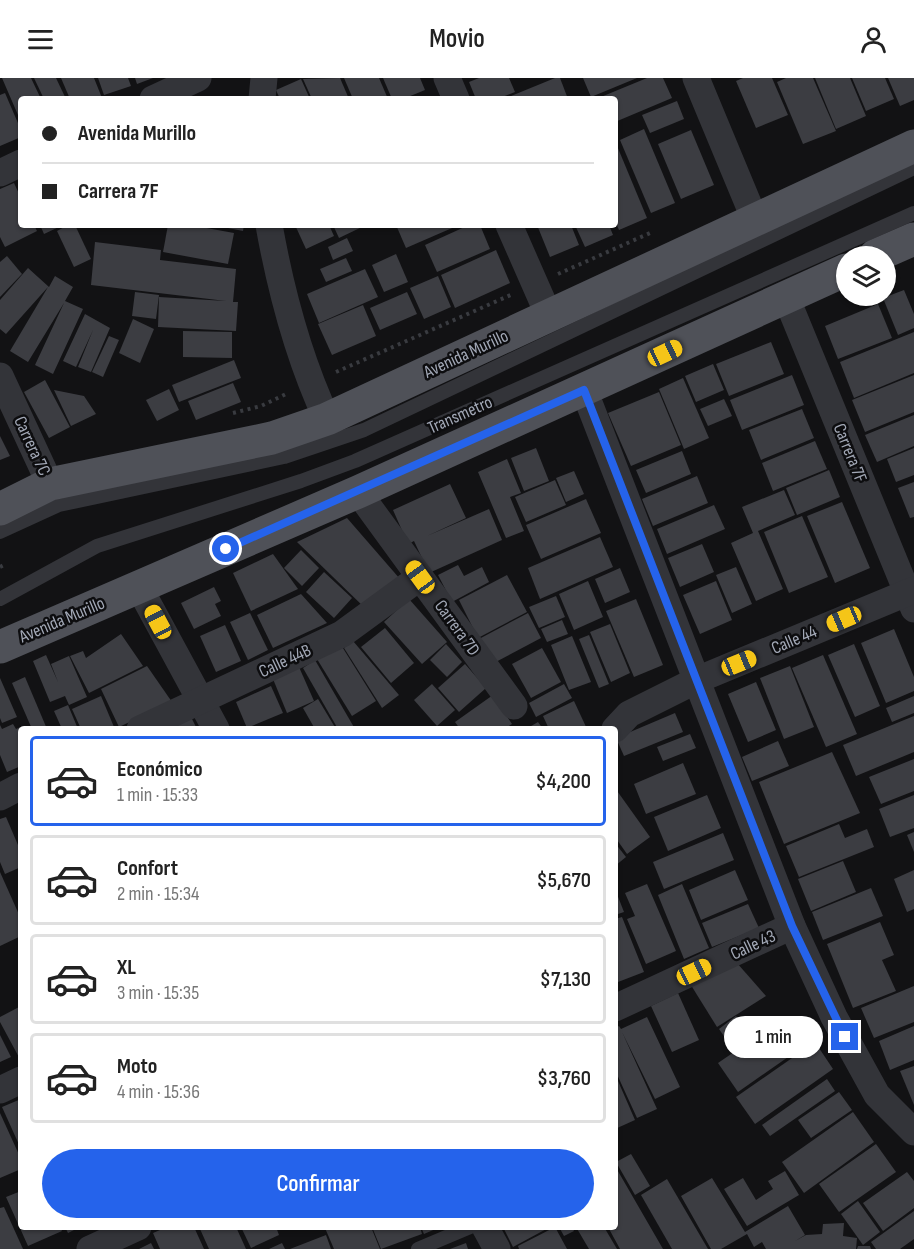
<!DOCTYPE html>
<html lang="es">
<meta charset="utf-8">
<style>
:root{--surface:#fff;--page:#f6f6f6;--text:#222;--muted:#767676;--line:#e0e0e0;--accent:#2563eb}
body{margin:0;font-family:"Sofia Sans Condensed",sans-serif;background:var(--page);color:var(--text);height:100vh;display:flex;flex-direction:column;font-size:22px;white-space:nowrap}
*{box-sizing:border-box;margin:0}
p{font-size:20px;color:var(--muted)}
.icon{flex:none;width:33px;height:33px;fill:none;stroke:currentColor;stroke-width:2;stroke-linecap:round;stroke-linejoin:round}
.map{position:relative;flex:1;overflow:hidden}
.details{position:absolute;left:18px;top:648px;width:600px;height:504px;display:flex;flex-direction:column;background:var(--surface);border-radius:6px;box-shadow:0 2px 4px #0004}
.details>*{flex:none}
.top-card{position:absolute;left:18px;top:18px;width:600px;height:132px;border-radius:6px;box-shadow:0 2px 4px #0004;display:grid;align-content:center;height:132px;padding:0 24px;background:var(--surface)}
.controls{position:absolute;left:836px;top:168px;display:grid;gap:12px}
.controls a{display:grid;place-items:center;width:60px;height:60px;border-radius:50%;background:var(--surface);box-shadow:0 2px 4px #0004;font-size:30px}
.end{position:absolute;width:27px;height:27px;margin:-14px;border:8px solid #2563eb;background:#fff;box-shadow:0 0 0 3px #fff}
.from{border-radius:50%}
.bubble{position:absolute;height:42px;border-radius:21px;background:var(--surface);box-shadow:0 2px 4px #0004;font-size:20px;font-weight:600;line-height:42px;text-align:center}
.car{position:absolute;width:18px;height:36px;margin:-18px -9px;border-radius:8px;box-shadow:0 0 4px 2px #0007;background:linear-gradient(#f5c518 24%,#345 0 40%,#f5c518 0 76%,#345 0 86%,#f5c518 0)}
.top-card b{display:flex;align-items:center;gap:21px;height:57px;font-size:22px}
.top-card b+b{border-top:2px solid var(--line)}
.top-card i{width:15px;height:15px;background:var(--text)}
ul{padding:10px 0 0;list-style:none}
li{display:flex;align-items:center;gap:18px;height:90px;margin:0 12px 9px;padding:0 12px;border:3px solid var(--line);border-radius:6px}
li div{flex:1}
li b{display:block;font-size:22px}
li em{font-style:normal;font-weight:600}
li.selected{border-color:var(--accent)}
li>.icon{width:54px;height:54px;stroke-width:1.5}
.action{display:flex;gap:12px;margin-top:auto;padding:12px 24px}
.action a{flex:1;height:69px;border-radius:36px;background:var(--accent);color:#fff;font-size:24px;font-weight:600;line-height:69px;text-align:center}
header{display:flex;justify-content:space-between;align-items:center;height:78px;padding:0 24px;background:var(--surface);font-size:27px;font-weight:600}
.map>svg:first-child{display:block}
.building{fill:#3c3d42}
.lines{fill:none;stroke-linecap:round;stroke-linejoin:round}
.path{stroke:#393b40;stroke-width:4;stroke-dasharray:3 4.5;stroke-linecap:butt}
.lane{stroke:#333439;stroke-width:14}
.street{stroke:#333439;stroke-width:27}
.primary{stroke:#4f5158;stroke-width:33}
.route{stroke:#2563eb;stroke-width:8}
.labels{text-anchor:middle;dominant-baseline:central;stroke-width:5;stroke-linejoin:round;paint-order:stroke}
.street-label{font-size:18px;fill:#a2a8b6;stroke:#0d0d0f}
</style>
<header><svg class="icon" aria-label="menu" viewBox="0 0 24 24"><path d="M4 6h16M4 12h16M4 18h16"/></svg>Movio<svg class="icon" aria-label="person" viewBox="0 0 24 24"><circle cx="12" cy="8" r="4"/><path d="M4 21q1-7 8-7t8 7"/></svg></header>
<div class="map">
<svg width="914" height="1171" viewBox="0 0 914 1171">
<rect width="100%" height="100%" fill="#121214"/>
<!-- building -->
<g class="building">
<path d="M2,0H31L41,21H21V44Z"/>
<path d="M34,0H56L66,21H44Z"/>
<path d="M61,0H94L102,20L70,21Z"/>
<path d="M98,0H128L131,8L104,17Z"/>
<path d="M135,0H153L137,6Z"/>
<path d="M340,0L349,21H312L303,1Z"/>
<path d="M344,0H379L388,21H353Z"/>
<path d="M383,0H420L425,12L403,21H392Z"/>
<path d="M479,0H509L515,14L497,21H476L469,4Z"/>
<path d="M555,0H560L568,21H504Z"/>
<path d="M583,0H637L591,19Z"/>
<path d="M647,0H663L672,20L615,44V21H596Z"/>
<path d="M743,0H772L788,37L756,50L736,3Z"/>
<path d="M786,0H813L836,53L803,66L777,4Z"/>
<path d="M815,0H850L866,38L836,51Z"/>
<path d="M852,0H885L894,21L866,33Z"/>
<path d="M888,0H914V22L900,28Z"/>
<path d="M301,1L310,21H280L276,12Z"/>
<path d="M5,15L21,52V59L0,68V17Z"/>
<path d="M216,18V21H198V19Z"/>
<path d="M677,23L684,41L650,55L642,37Z"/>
<path d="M644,51L675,125L651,135L620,62Z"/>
<path d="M691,52L714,107L681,121L658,66Z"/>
<path d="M615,63L647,140L619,152L615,143Z"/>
<path d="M14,105L21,120V147H34L37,153L5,169L0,159V111Z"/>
<path d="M40,147H63L44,156Z"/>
<path d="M68,147H75L91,181L74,189L57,153Z"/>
<path d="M168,147H190L234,155L228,186L163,174Z"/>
<path d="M213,147H244L243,153Z"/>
<path d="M295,147H329L334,158L306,171Z"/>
<path d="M333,147H361L362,149L339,160Z"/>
<path d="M396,147H459L406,170Z"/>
<path d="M469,147H480L490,171L437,194L425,167Z"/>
<path d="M537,147H571L579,167L550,179Z"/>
<path d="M575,147H609L613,157L585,169Z"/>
<path d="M347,160L353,173L333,182L328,169Z"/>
<path d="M95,164L161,172L160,182L236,191L233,224H238L236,253L158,249L159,219L226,223L91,207Z"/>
<path d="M496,172L510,205L455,230L441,197Z"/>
<path d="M396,176L408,204L384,214L372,187Z"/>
<path d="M7,178L22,196L0,219V184Z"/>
<path d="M346,180L352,193L326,204L320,191Z"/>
<path d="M28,190L49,209L55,198L73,209L65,223L83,231L53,296L35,287L64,225L28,284L10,273L48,209L6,256L0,251V222Z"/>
<path d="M365,191L378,219L319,245L307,216Z"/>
<path d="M438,198L451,229L424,241L410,210Z"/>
<path d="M904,212L914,236V250L898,257L883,220Z"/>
<path d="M135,214L159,217L156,241L132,238Z"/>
<path d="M407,214L417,236L380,252L370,230Z"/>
<path d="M878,226L892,260L838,281L825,248Z"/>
<path d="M363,227L376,258L332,277L318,246Z"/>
<path d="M85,236L110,250L91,294L78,289L93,252L76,289L63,283Z"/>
<path d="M133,241L154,251L140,285L119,275Z"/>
<path d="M183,253L232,254V280L183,279Z"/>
<path d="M914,254V295L854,320L840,284Z"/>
<path d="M109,258L119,262L103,299L92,294Z"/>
<path d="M771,264L784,296L729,318L716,286Z"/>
<path d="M234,282L241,300L179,324L172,307Z"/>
<path d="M713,286L724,312L696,324L685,298Z"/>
<path d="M792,297L804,327L742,352L730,322Z"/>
<path d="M914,297V334L865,354L852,322Z"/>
<path d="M683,300L709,360L684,371L659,311Z"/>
<path d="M45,302L70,349L49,360L24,314Z"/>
<path d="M233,305L241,324L196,342L188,323Z"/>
<path d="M169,311L179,332L157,343L146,322Z"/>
<path d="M54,312L84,318L96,336L71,348Z"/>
<path d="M659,314L681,367L631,388L608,335Z"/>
<path d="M724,321L732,338L708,348L700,331Z"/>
<path d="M802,331L814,360L761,382L749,352Z"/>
<path d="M914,337V368L877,384L865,357Z"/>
<path d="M0,358L10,378L0,382Z"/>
<path d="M815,363L827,391L773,413L762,385Z"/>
<path d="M536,370L549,403L524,413L511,380Z"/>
<path d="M914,370V397L896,404L887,381Z"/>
<path d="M682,373L691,396L646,415L636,392Z"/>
<path d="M507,381L521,415L510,419L524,453L506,460L478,394Z"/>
<path d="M829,392L840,419L797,437L786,410Z"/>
<path d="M574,393L584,416L566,424L556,400Z"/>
<path d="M697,398L708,425L653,448L642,421Z"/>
<path d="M555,402L566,427L526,444L515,419Z"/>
<path d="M914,404V439L910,440L898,410Z"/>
<path d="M450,406L466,440L427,458L489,431L502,462L429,495L414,463L408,466L393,432Z"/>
<path d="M784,412L795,437L758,453L783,511L756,523L731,465L753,455L742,429Z"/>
<path d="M586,421L601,455L541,481L526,447Z"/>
<path d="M842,424L870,490L835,505L807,438Z"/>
<path d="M714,427L725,451L667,476L657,451Z"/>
<path d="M802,438L828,499L789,515L764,454Z"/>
<path d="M347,440L400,501L366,531L297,464Z"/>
<path d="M600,459L613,489L540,521L528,490Z"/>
<path d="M702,466L714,494L680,509L668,480Z"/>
<path d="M301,472L319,490L302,508L284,490Z"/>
<path d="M273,476L298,511L251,533L233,495Z"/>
<path d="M458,487L464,498L482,489L489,504L452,524L438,497Z"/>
<path d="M736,489L752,526L732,535L716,497Z"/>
<path d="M620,490L630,514L605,525L595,501Z"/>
<path d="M324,494L352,520L334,540L306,514Z"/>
<path d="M507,497L527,534L478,560L459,522Z"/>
<path d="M588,503L603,539L574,552L559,516Z"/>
<path d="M716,503L732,542L700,556L683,517Z"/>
<path d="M214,509L221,523L215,526L221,538L194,551L181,525Z"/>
<path d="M301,516L327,545L273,570L257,537Z"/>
<path d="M556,518L565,539L539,550L529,529Z"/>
<path d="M409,521L447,564L422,586L384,544Z"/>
<path d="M636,521L663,587L634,599L606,533Z"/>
<path d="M250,535L268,572L248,582L230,544Z"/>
<path d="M528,535L541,560L492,586L479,561Z"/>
<path d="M562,542L568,556L547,564L541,551Z"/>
<path d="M610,546L630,595L611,604L590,554Z"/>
<path d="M225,547L241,583L216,594L200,558Z"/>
<path d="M385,550L414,585L391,605L361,569Z"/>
<path d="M894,551L914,599V613L886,625L861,565Z"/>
<path d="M121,556L143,588L89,615L70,578L83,573L86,580Z"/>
<path d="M589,557L609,606L599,610L579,561Z"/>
<path d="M572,558L591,604L569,612L551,567Z"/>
<path d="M353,563L399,617L382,630L344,570Z"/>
<path d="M446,566L462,584L447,599L430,582Z"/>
<path d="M854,566L880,628L855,639L828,577Z"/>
<path d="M341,567L376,623L352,638L317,581Z"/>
<path d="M542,570L561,604L531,620L512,586Z"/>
<path d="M46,577L58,604L51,586L69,578L87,619L69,627L65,618L50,624L33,583Z"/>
<path d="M823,577L857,656L826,669L792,590Z"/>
<path d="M315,582L355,651H338L303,590Z"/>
<path d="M465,586L486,610L459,634L438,610Z"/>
<path d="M147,588L172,624L119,649L101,611Z"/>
<path d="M790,588L814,649L784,661L760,600Z"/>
<path d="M299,589L314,623L287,635L273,601Z"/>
<path d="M25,599L47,651H32L12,605Z"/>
<path d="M0,600L17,639L2,645L0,640Z"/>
<path d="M756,604L776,652L748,664L728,616Z"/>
<path d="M432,606L455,632L437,648L414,622Z"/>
<path d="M564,606L572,620L536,639L529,625Z"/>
<path d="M271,608L283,635L247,650L236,624Z"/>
<path d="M493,617L512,646L504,651H460L455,644Z"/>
<path d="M101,618L114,649L81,651L72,631Z"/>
<path d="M914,618V635L892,644L886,630Z"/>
<path d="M318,621L336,651H315L303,630Z"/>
<path d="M574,623L587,651H549L543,638Z"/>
<path d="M68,627L78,651H62L54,633Z"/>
<path d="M675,635L683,654L624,678L616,660Z"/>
<path d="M190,637L197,651H163Z"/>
<path d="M914,638V674L856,698L843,667Z"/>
<path d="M538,644L543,651H526Z"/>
<path d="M13,646L16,651L23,648L25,651H21V688L7,694L0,677V647L2,651Z"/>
<path d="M690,656L696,670L663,683L657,669Z"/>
<path d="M778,663L789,688L752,703L742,679Z"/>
<path d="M832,674L860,735L784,766L759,704Z"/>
<path d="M914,681V713L881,726L869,699Z"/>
<path d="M683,685L696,716L646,736L634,706Z"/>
<path d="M615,710L650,759L627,776L615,759Z"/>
<path d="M707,717L721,750L668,773L654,739Z"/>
<path d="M914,717V750L890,759L879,731Z"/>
<path d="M6,739L21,774V789L5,796L0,784V741Z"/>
<path d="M839,746L845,760L867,751L874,769L799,799L786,768Z"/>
<path d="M914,754V774L907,757Z"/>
<path d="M723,755L734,782L664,811L653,784Z"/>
<path d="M615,765L626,779L615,788Z"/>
<path d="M843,783L856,814L811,833L798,801Z"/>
<path d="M735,792L748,822L701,842L689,812Z"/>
<path d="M914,792V831L907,834L894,801Z"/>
<path d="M0,794L21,841V858L0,868Z"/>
<path d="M647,806L676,873L646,886L627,841L635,838L625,815Z"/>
<path d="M682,806L709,870L684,881L658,817Z"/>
<path d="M871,810L883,838L823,862L812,834Z"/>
<path d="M615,811L624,834L615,837Z"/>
<path d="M748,826L759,850L712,869L702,845Z"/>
<path d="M622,839L644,894L618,904L615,898V841Z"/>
<path d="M880,844L894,877L882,882L896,913L853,930L827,866Z"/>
<path d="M737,885L766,918L717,949L689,904Z"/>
<path d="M914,908V944L874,960L861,930Z"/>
<path d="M678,915L699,962L672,974L651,928Z"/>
<path d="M21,928V983L0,944V939Z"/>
<path d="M736,938L748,955L730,967L719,951Z"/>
<path d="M647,939L680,1009L655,1021L622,954L657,1031L637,1040L615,992V950L619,948L621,951Z"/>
<path d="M781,942L801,970L738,1014L718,985Z"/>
<path d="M914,948V982L890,992L879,963Z"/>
<path d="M0,957L11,979L0,984Z"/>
<path d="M815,964L833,991L755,1046L736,1019Z"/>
<path d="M914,988V1027L900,993Z"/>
<path d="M615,996L635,1042L615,1051Z"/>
<path d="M827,1001L835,1013L770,1058L762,1047Z"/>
<path d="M839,1014L852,1032L811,1060L798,1042Z"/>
<path d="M21,1021V1071L2,1029Z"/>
<path d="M853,1034L874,1064L804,1115L782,1084Z"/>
<path d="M0,1035L21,1081V1091L0,1100Z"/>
<path d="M876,1066L896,1094L839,1134L819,1106Z"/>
<path d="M631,1076L650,1108L635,1117L616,1084Z"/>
<path d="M615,1088L663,1171H620L608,1149H615Z"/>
<path d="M785,1093L799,1117L747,1148L724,1111L743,1100L756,1122L773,1111L768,1103Z"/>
<path d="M907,1094L914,1103V1130L883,1153L863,1125Z"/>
<path d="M712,1100L745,1154L788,1128L805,1157L795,1163L806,1157L822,1156L823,1146L844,1145L843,1158L857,1160L856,1171H766L762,1164L754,1169L747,1156L721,1171H711L681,1118Z"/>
<path d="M667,1101L708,1171H672L641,1117Z"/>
<path d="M21,1113V1149H60L62,1153L28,1168L6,1119Z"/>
<path d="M858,1123L880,1154L863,1167L841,1136Z"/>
<path d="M4,1129L23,1171H0V1130Z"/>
<path d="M914,1133V1161L900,1171H876L871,1164Z"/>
<path d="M65,1149H80L68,1155Z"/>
<path d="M167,1149H194L204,1171H160L153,1155Z"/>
<path d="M204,1149H236L246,1171H209L200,1151Z"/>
<path d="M241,1149H276L279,1157L251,1170Z"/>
<path d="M371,1149L380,1171H334L325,1150Z"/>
<path d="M372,1149H420L422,1156L381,1171Z"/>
<path d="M421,1149H440L424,1156Z"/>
<path d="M503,1149H550L513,1169Z"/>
<path d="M555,1149L567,1171H519L518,1168Z"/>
<path d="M559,1149H572L574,1153L564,1158Z"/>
<path d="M576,1149H604L617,1171H589Z"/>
<path d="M326,1157L331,1171H290Z"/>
<path d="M151,1165L154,1171H139Z"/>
<path d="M282,1165L285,1171H269Z"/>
<path d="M466,1165L468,1171H450Z"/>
<path d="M858,1168H870L871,1171H857Z"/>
</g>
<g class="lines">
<!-- path -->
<g class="path">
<path d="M558,196L650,155"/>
<path d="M336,294L513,216"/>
<path d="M233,335L261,328L288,315"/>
<path d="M0,489L6,486"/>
</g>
<!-- lane -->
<g class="lane">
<path d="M0,454L59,427L284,379L364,352L914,90"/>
<path d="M0,521L97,468L301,403L355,383L914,135"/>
<path d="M418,1171L470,1149"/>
</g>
<!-- street -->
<g class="street">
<path d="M447,0L456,21"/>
<path d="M696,0L755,142"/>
<path d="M153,21L198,0"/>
<path d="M262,21L264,0"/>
<path d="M0,95L21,85"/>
<path d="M269,147C281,214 298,279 327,341"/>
<path d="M509,147L549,238"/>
<path d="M786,219L914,531"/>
<path d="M0,298L50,406"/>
<path d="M584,312L792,848L834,939L877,1017L914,1054"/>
<path d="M358,414L514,628"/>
<path d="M139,509L216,651"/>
<path d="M140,651L342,556L420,499"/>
<path d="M615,651L629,636L697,602L914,512"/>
<path d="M0,719L21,708"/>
<path d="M615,930L792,848"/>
<path d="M0,1012L21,1002"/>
<path d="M485,1149L497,1171"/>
<path d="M90,1171L138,1149"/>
</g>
<!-- primary -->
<g class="primary">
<path d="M875,178L914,161"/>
<path d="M0,431L50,406L272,360L327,341L914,68"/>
<path d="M0,569L358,414L846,192"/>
</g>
</g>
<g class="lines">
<!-- route -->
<path class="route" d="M226,471L584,312L792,848L845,959"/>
</g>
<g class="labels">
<!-- street labels -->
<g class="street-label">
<text transform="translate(466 276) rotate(-25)">Avenida Murillo</text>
<text transform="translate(460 337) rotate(-24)">Transmetro</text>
<text transform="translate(32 368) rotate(65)">Carrera 7C</text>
<text transform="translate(850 375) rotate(68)">Carrera 7F</text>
<text transform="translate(62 542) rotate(-23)">Avenida Murillo</text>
<text transform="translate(457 550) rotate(54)">Carrera 7D</text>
<text transform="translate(794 562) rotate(-23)">Calle 44</text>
<text transform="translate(285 583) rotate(-25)">Calle 44B</text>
<text transform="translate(753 867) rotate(-25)">Calle 43</text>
</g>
</g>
</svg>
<div class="controls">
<a><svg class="icon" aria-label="layers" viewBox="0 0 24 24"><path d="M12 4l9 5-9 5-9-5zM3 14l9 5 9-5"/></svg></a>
</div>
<i class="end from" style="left:226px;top:471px"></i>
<i class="end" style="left:845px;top:959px"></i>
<div class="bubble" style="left:724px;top:938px;width:99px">1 min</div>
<i class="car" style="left:665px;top:275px;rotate:65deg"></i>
<i class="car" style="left:420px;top:499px;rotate:324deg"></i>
<i class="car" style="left:844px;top:541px;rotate:247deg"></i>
<i class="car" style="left:158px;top:544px;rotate:332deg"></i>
<i class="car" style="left:739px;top:585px;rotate:68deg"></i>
<i class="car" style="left:694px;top:894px;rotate:65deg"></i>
<div class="top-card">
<b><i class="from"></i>Avenida Murillo</b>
<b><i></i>Carrera 7F</b>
</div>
<section class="details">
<ul>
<li class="selected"><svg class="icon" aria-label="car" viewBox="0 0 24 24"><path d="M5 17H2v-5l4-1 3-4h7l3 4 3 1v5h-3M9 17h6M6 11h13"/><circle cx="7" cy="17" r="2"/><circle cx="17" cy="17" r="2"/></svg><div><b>Económico</b><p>1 min · 15:33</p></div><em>$4,200</em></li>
<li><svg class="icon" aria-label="car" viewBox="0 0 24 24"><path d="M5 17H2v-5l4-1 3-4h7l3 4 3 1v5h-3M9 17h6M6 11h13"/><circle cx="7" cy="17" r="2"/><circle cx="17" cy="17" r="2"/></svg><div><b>Confort</b><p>2 min · 15:34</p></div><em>$5,670</em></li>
<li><svg class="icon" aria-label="car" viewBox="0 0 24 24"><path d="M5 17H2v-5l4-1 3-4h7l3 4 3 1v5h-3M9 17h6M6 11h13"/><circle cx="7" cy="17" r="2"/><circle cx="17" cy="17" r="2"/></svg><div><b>XL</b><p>3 min · 15:35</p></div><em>$7,130</em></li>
<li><svg class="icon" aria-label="car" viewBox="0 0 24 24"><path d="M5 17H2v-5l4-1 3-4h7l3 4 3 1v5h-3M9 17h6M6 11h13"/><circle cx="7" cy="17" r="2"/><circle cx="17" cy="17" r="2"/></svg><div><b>Moto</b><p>4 min · 15:36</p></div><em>$3,760</em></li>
</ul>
<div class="action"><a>Confirmar</a></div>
</section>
</div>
